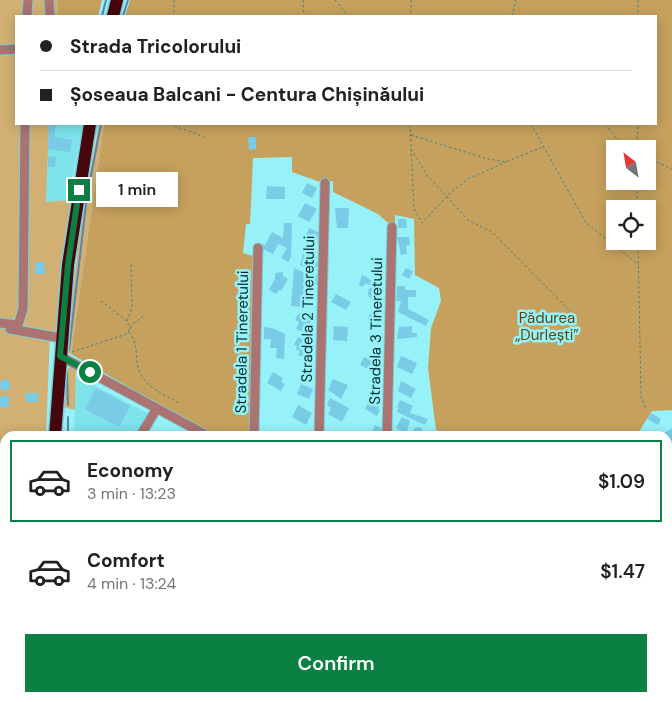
<!DOCTYPE html>
<meta charset="utf-8">
<style>
:root{--surface:#fff;--page:#f6f6f6;--text:#202124;--muted:#757577;--line:#e0e0e0;--accent:#0b8043}
body{margin:0;font-family:"DM Sans",sans-serif;background:var(--page);color:var(--text);height:100vh;display:flex;flex-direction:column;font-size:19px;white-space:nowrap}
*{box-sizing:border-box;margin:0}
p{font-size:16px;color:var(--muted)}
.icon{flex:none;width:28px;height:28px;fill:none;stroke:currentColor;stroke-width:2;stroke-linecap:round;stroke-linejoin:round}
.map{position:relative;flex:1;overflow:hidden}
.panel{position:absolute;left:0px;top:431px;width:672px;height:271px;display:flex;flex-direction:column;background:var(--surface);border-radius:15px 15px 0 0;box-shadow:0 2px 12px #0003}
.panel>*{flex:none}
.top-card{position:absolute;left:15px;top:15px;width:642px;height:110px;border-radius:0px;box-shadow:0 2px 12px #0003;display:grid;align-content:center;height:110px;padding:0 25px;background:var(--surface)}
.needle{width:32px;rotate:329deg}
.controls{position:absolute;left:606px;top:140px;display:grid;gap:10px}
.controls a{display:grid;place-items:center;width:50px;height:50px;border-radius:0px;background:var(--surface);box-shadow:0 2px 12px #0003;font-size:25px}
.end{position:absolute;width:22px;height:22px;margin:-11px;border:6px solid #0b8043;background:#fff;box-shadow:0 0 0 2px #fff}
.from{border-radius:50%}
.bubble{position:absolute;height:35px;border-radius:0px;background:var(--surface);box-shadow:0 2px 12px #0003;font-size:16px;font-weight:600;line-height:35px;text-align:center}
.top-card b{display:flex;align-items:center;gap:18px;height:48px;font-size:19px}
.top-card b+b{border-top:1px solid var(--line)}
.top-card i{width:12px;height:12px;background:var(--text)}
ul{padding:9px 0 0;list-style:none}
li{display:flex;align-items:center;gap:15px;height:82px;margin:0 10px 8px;padding:0 15px;border:2px solid transparent;border-radius:0px}
li div{flex:1}
li b{display:block;font-size:19px}
li em{font-style:normal;font-weight:600}
li.selected{border-color:var(--accent)}
li>.icon{width:45px;height:45px;stroke-width:1.5}
.action{display:flex;gap:10px;margin-top:auto;padding:10px 25px}
.action a{flex:1;height:58px;border-radius:0px;background:var(--accent);color:#fff;font-size:20px;font-weight:600;line-height:58px;text-align:center}
.map>svg:first-child{display:block}
.built{fill:#7ee3eb}
.green{fill:#d2b073}
.forest{fill:#c6a15d;fill-rule:evenodd}
.lines{fill:none;stroke-linecap:round;stroke-linejoin:round}
.stream{stroke:#5e83ae;stroke-width:2}
.building{fill:#7acbe6}
.minor-casing{stroke:#7bced3;stroke-width:11}
.highway-casing{stroke:#7bced3;stroke-width:15}
.path{stroke:#448489;stroke-width:1;stroke-dasharray:2.5 2.5;stroke-linecap:butt}
.minor{stroke:#ab7371;stroke-width:9}
.highway{stroke:#46060d;stroke-width:12}
.route{stroke:#0b8043;stroke-width:6}
.labels{text-anchor:middle;dominant-baseline:central;stroke-width:5;stroke-linejoin:round;paint-order:stroke}
.street-label{font-size:15px;fill:#002a2d;stroke:#96f2f8}
.park-label{font-size:15px;fill:#5e450f;stroke:#96f2f8}
</style>
<div class="map">
<svg width="672" height="702" viewBox="0 0 672 702">
<rect width="100%" height="100%" fill="#96f2f8"/>
<!-- built -->
<g class="built">
<path d="M49,124H83L68,200L46,202Z"/>
<path d="M76,376L151,415L137,436H74Z"/>
</g>
<!-- green -->
<g class="green">
<path d="M0,0H57L58,16H16V124H49L46,202L68,200L70,198V219L58,334H50L46,436H5V698H49V702H0Z"/>
<path d="M99,124H104L71,354L66,351L82,215Z"/>
<path d="M71,367L76,370L75,410L64,407L65,371Z"/>
</g>
<!-- forest -->
<g class="forest">
<path d="M57,0H102L98,16H58Z"/>
<path d="M130,0H672V410L652,411L638,433L645,436H453L436,430L428,368L431,328L441,301L439,288L415,275L414,219L395,215V223H388L378,214L333,192V181L320,182L292,172V157L253,158L250,224H246L243,253L253,256L249,436H214L71,354L104,124H656V16H125ZM615,149H648V181H615ZM615,209H648V241H615Z"/>
</g>
<g class="lines">
<!-- stream -->
<g class="stream">
<path d="M102,16L106,0"/>
<path d="M123,16L128,0"/>
<path d="M69,350L87,196L101,124"/>
<path d="M67,372L68,405"/>
<path d="M68,417V436"/>
<path d="M64,698V702"/>
</g>
</g>
<!-- building -->
<g class="building">
<path d="M49,124H56L54,137L72,140L70,152L48,149Z"/>
<path d="M248,137H256V149L249,150Z"/>
<path d="M48,156L56,157L55,167H48Z"/>
<path d="M307,183L317,188L312,198L302,193Z"/>
<path d="M267,186L285,187V199H266Z"/>
<path d="M305,203L317,209L309,222L298,216Z"/>
<path d="M335,208H349L348,228H337Z"/>
<path d="M398,219H406L407,228H398Z"/>
<path d="M284,223H292L291,257L288,262L281,258L287,248L278,244L273,254L263,249V244L265,245L272,232L283,238Z"/>
<path d="M309,228L320,233L315,244L304,239Z"/>
<path d="M397,237H409L410,245L406,246L407,254L401,255Z"/>
<path d="M304,251L317,257L315,261L319,263L314,272L300,265Z"/>
<path d="M35,262H45L44,274H35Z"/>
<path d="M294,268L310,275H317V285L304,286L303,307L291,306Z"/>
<path d="M406,268L413,271L409,279L402,275Z"/>
<path d="M283,272V276L288,279L281,291L279,290L276,294L269,290L275,279V273Z"/>
<path d="M362,275L371,280L369,285L365,283L363,287L359,285Z"/>
<path d="M397,286H405V290H416V297H408V309L429,320L426,326L398,312L401,301H396Z"/>
<circle cx="375" cy="293" r="7"/>
<path d="M336,294L351,302L346,310L331,302Z"/>
<path d="M374,307L384,312L378,325L367,320Z"/>
<path d="M298,314L312,319L306,333L296,329L299,322L295,320Z"/>
<path d="M334,326L348,327L347,341L333,340Z"/>
<path d="M412,326V333H417V337L397,339L399,327Z"/>
<path d="M264,327L272,328L285,334L284,359L276,358L277,348H270L271,339H264Z"/>
<path d="M298,337L316,346L308,360L298,355L300,351L296,349L297,346L294,345Z"/>
<path d="M401,356L417,363L412,374L397,367Z"/>
<path d="M364,357L376,363L372,371L360,365Z"/>
<path d="M273,372L283,378L281,382L285,384L281,391L267,383Z"/>
<path d="M333,379L348,385L341,399L328,390Z"/>
<circle cx="5" cy="385" r="5.5"/>
<path d="M401,381L416,389L411,398L398,391Z"/>
<path d="M301,384L313,389L309,399L297,394Z"/>
<path d="M96,388L130,406L119,427L85,409Z"/>
<path d="M25,393H38V402H26Z"/>
<rect x="0" y="396" width="9" height="11"/>
<path d="M330,398L349,408L342,422L328,414L331,408L327,405Z"/>
<path d="M400,400L413,406L410,413L428,419L425,425L397,412L399,408L397,407Z"/>
<path d="M369,401L379,406L378,409L380,410L377,416L365,409Z"/>
<path d="M298,405L312,413L306,425L292,417Z"/>
<path d="M651,413L661,419L658,425L647,419Z"/>
<path d="M402,417L410,421L406,434L396,428Z"/>
<path d="M375,425L383,429L380,436L372,432Z"/>
<circle cx="418" cy="432" r="5"/>
<path d="M672,428V441L668,439V436H660Z"/>
</g>
<g class="lines">
<defs>
<g id="minor">
<path d="M49,0L50,16"/>
<path d="M27,16L28,0"/>
<path d="M0,50L16,49"/>
<path d="M0,323L18,325L23,309L25,124"/>
<path d="M10,329L61,338"/>
<path d="M60,356L208,436"/>
<path d="M140,436L156,410"/>
<path d="M254,436L258,248"/>
<path d="M319,436L325,183"/>
<path d="M387,436L392,227"/>
<path d="M668,476L672,469"/>
<path d="M668,618L672,610"/>
<path d="M0,649L5,650"/>
<path d="M668,674L672,676"/>
<path d="M601,702L604,698"/>
</g>
<g id="highway">
<path d="M113,16L117,0"/>
<path d="M55,436L68,265L90,124"/>
<path d="M55,698V702"/>
</g>
</defs>
<!-- minor casing -->
<use href="#minor" class="minor-casing"/>
<!-- highway casing -->
<use href="#highway" class="highway-casing"/>
<!-- path -->
<g class="path">
<path d="M174,0V16"/>
<path d="M303,0L304,16"/>
<path d="M335,0L348,16"/>
<path d="M411,0V16"/>
<path d="M638,0V16"/>
<path d="M512,16L516,0"/>
<path d="M170,124L204,137"/>
<path d="M410,124L414,208L422,223L450,193L468,179L506,162"/>
<path d="M531,124L586,223L639,265"/>
<path d="M605,124L617,139L631,149"/>
<path d="M411,135L488,159L506,162L543,147"/>
<path d="M411,149L427,175L468,220L492,232L576,317"/>
<path d="M637,149L638,124"/>
<path d="M648,158L672,169"/>
<path d="M637,181V209"/>
<path d="M638,241L641,396L646,410"/>
<path d="M101,301L127,321L130,329"/>
<path d="M127,321L132,308L131,265"/>
<path d="M129,332C137,343 136,350 137,362C139,385 162,393 179,403"/>
<path d="M72,352L127,334L133,324L146,314"/>
<path d="M180,698L189,702"/>
</g>
<!-- minor -->
<use href="#minor" class="minor"/>
<!-- highway -->
<use href="#highway" class="highway"/>
</g>
<g class="lines">
<!-- route -->
<path class="route" d="M79,190L68,265L60,356L90,372"/>
</g>
<g class="labels">
<!-- street labels -->
<g class="street-label">
<text transform="translate(308 309) rotate(-89)">Stradela 2 Tineretului</text>
<text transform="translate(376 331) rotate(-89)">Stradela 3 Tineretului</text>
<text transform="translate(242 342) rotate(-89)">Stradela 1 Tineretului</text>
</g>
<!-- park labels -->
<g class="park-label">
<text x="547" y="318">Pădurea<tspan x="547" dy="17">„Durlești”</tspan></text>
</g>
</g>
</svg>
<div class="controls">
<a><svg class="needle" viewBox="-14 -14 28 28"><path d="M0-13l5 13h-10z" fill="#e53935"/><path d="M0 13l5-13h-10z" fill="#757577"/></svg></a>
<a><svg class="icon" aria-label="locate" viewBox="0 0 24 24"><circle cx="12" cy="12" r="6"/><path d="M12 2v4M12 18v4M2 12h4M18 12h4"/></svg></a>
</div>
<i class="end from" style="left:90px;top:372px"></i>
<i class="end" style="left:79px;top:190px"></i>
<div class="bubble" style="left:96px;top:172px;width:82px">1 min</div>
<div class="top-card">
<b><i class="from"></i>Strada Tricolorului</b>
<b><i></i>Șoseaua Balcani - Centura Chișinăului</b>
</div>
<section class="panel">
<ul>
<li class="selected"><svg class="icon" aria-label="car" viewBox="0 0 24 24"><path d="M5 17H2v-5l4-1 3-4h7l3 4 3 1v5h-3M9 17h6M6 11h13"/><circle cx="7" cy="17" r="2"/><circle cx="17" cy="17" r="2"/></svg><div><b>Economy</b><p>3 min · 13:23</p></div><em>$1.09</em></li>
<li><svg class="icon" aria-label="car" viewBox="0 0 24 24"><path d="M5 17H2v-5l4-1 3-4h7l3 4 3 1v5h-3M9 17h6M6 11h13"/><circle cx="7" cy="17" r="2"/><circle cx="17" cy="17" r="2"/></svg><div><b>Comfort</b><p>4 min · 13:24</p></div><em>$1.47</em></li>
</ul>
<div class="action"><a>Confirm</a></div>
</section>
</div>
